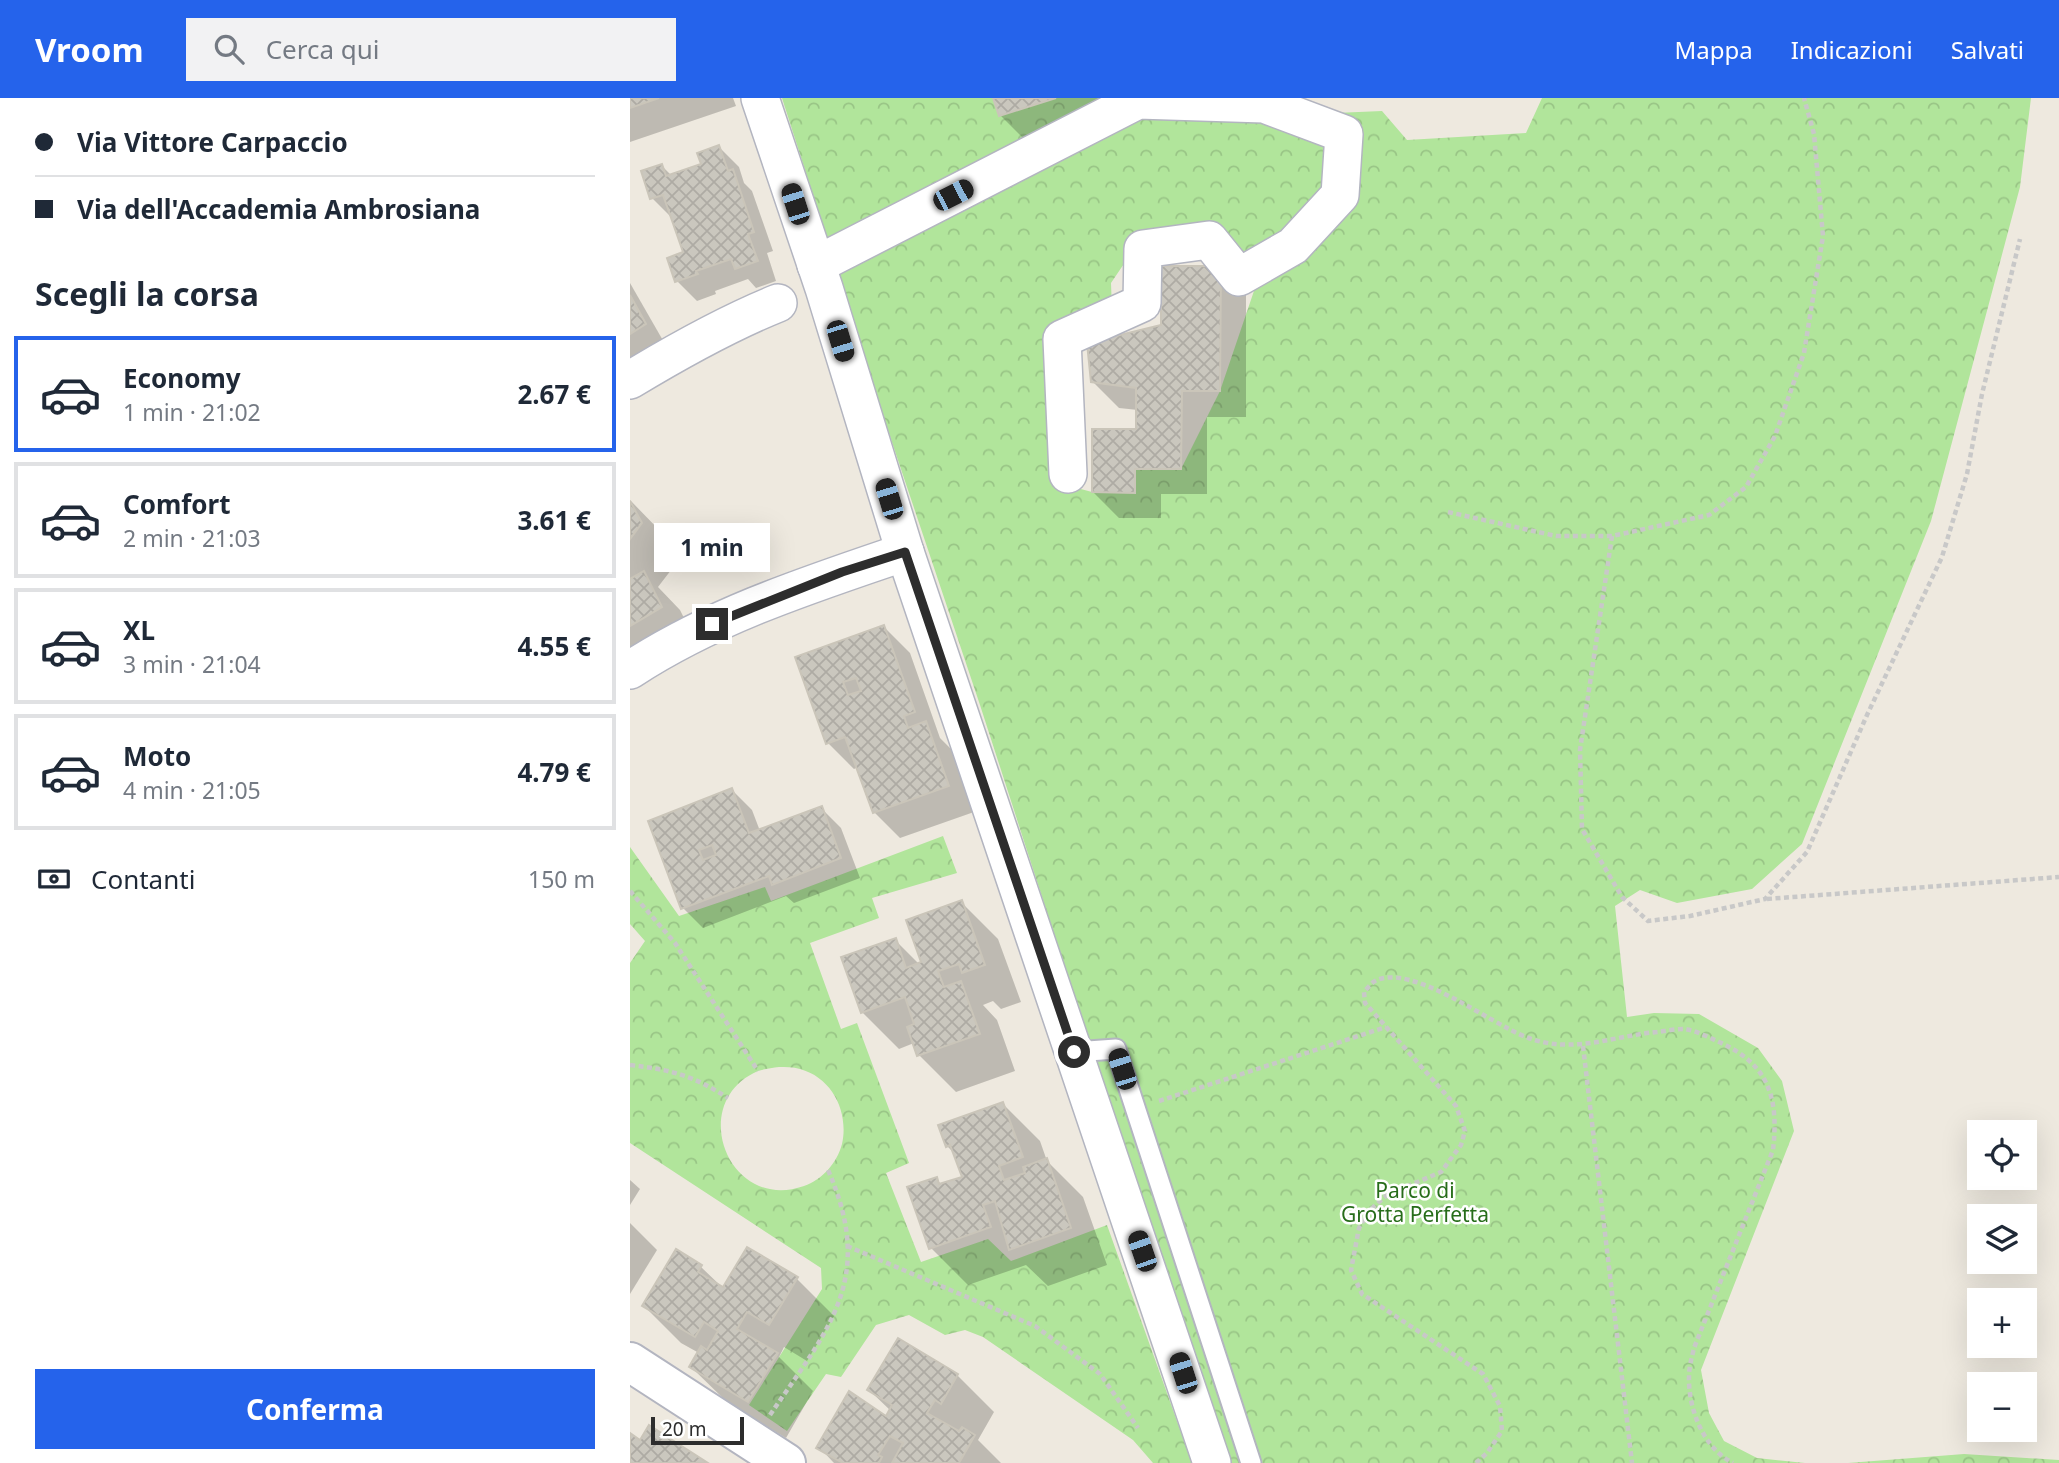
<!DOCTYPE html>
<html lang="it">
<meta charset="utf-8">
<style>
:root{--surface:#fff;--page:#f2f2f3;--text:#1f2937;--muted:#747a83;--line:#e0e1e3;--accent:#2563eb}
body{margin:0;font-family:"Noto Sans",sans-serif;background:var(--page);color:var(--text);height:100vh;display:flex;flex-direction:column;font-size:26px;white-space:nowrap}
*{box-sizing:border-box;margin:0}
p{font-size:23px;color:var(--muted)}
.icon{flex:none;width:38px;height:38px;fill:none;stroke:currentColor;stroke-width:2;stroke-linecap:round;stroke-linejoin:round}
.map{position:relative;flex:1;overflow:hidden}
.panel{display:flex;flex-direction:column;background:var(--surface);width:630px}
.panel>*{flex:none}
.hud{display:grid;align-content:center;height:154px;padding:0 35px;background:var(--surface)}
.controls{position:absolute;left:1337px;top:1022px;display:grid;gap:14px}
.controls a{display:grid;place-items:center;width:70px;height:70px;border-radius:0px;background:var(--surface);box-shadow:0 7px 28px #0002;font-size:35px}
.scale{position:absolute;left:21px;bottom:18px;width:93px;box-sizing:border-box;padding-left:7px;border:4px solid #2d2d2d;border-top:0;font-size:19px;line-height:24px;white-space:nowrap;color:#2d2d2d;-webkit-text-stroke:5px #fff;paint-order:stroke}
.end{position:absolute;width:32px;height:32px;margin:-16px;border:9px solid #2d2d2d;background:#fff;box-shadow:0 0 0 4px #fff}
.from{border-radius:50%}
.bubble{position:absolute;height:49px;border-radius:0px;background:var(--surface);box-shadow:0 7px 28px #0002;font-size:23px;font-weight:700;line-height:49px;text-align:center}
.car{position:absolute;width:21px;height:42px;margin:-21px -10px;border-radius:9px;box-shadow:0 0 5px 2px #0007;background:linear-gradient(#222 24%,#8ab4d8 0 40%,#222 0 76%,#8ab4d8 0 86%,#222 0)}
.hud b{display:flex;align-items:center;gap:24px;height:66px;font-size:26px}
.hud b+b{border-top:2px solid var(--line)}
.hud i{width:18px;height:18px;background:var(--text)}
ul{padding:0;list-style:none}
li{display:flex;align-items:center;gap:21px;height:116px;margin:0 14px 10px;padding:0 21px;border:4px solid var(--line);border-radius:0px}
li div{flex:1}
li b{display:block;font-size:26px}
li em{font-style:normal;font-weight:700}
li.selected{border-color:var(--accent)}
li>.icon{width:63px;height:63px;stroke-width:1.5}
h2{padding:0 35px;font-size:32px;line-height:84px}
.pay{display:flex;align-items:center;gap:18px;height:77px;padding:0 35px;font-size:26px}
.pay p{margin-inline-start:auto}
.cta{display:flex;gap:14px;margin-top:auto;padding:14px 35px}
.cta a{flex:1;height:80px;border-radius:0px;background:var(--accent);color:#fff;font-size:28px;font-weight:700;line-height:80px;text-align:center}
header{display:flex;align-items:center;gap:42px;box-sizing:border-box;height:98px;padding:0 35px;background:var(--accent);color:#fff}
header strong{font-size:33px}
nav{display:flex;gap:38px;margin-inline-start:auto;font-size:24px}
.search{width:490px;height:63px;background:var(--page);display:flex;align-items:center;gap:18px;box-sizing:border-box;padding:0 24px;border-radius:0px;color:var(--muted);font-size:26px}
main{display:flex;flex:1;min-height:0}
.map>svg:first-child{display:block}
.forest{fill:url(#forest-crowns);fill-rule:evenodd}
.shadow{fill:#0003}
.building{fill:url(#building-cross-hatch);stroke:#cac5b9;stroke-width:2;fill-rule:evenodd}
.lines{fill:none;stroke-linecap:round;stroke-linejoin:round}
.lane-casing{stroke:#b3b5c0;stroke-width:23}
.street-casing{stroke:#b3b5c0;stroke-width:40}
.secondary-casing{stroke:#b3b5c0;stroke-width:42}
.path{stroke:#c8c8c8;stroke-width:4.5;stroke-dasharray:5 3.5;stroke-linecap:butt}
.lane{stroke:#fff;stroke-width:19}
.street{stroke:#fff;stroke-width:37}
.secondary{stroke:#fff;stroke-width:38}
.route{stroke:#2d2d2d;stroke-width:9}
.labels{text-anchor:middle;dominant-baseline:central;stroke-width:5;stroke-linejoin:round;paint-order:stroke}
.park-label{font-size:21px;fill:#276d1a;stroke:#fff}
</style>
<header>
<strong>Vroom</strong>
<div class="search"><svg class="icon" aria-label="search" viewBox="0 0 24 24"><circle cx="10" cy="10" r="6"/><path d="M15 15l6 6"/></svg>Cerca qui</div>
<nav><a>Mappa</a><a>Indicazioni</a><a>Salvati</a></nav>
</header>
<main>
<section class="panel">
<div class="hud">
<b><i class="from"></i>Via Vittore Carpaccio</b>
<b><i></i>Via dell'Accademia Ambrosiana</b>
</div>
<h2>Scegli la corsa</h2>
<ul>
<li class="selected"><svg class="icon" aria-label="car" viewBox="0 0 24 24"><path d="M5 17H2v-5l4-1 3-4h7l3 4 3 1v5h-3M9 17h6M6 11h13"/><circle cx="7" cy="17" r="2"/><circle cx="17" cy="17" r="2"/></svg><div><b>Economy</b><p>1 min · 21:02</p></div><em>2.67 €</em></li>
<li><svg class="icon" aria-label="car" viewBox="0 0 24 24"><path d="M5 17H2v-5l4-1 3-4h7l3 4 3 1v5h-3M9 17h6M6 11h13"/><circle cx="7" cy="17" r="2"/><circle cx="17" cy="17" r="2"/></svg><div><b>Comfort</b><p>2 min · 21:03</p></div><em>3.61 €</em></li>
<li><svg class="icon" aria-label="car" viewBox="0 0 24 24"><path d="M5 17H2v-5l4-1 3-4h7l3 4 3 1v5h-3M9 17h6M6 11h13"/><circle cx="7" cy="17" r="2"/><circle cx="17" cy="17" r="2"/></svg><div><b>XL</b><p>3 min · 21:04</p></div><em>4.55 €</em></li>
<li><svg class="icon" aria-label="car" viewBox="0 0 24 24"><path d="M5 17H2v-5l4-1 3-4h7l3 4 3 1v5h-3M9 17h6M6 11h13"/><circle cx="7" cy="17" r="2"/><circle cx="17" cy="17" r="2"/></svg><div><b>Moto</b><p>4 min · 21:05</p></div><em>4.79 €</em></li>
</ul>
<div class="pay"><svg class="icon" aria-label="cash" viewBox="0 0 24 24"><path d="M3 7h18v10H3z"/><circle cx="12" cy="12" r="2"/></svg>Contanti<p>150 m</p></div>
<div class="cta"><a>Conferma</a></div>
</section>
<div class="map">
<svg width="1429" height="1365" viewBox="0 0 1429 1365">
<defs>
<pattern id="forest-crowns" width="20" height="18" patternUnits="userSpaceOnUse" patternTransform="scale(1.75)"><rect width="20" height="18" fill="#b1e59b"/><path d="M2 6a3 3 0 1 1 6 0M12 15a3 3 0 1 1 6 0" fill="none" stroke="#99c586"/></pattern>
<pattern id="building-cross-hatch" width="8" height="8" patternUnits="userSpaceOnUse" patternTransform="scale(1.75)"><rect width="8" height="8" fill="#cac7be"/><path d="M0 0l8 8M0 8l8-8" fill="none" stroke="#aeaba4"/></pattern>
</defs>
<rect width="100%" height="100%" fill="#eee9df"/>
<!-- forest -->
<g class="forest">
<path d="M152,0H363L369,18L426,0H492L199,147Z"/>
<path d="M912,0H1401L1390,89L1301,423L1172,746L1122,791L1047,805L1010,792L985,808L997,919L1024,915L1069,916L1128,950L1152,983L1164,1033L1071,1272L1079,1315L1094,1343L1127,1360L1175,1365H595L350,607L205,174L505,15L634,14L707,39L706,95L605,168L510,142L481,185L482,212L424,241L432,386L462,394L505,395V371H551L590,293L626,187L714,99L705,15L752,13L777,42L896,35Z"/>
<path d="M313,738L327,775L242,800L249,820L180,845L211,931L227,925L279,1065L256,1075L291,1164L358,1141L381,1163L477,1127L562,1365H523L503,1342L353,1239L335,1232L315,1237L279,1217L246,1227L211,1279L196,1276L157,1333L119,1307L192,1191L191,1170L0,1045V865L15,843L0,826V749L49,818L135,789L141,803ZM149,969C155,969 163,969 170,971C203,980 219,1015 212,1046C207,1065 192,1082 174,1088C98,1115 56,1004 128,973C134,971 142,970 149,969Z"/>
<path d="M1334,1356L1429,1362V1365H1218Z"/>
</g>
<!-- shadow -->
<g class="shadow">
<path d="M0,0H103L106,8L0,44Z"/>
<path d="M365,0H530L396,43L370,17Z"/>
<path d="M89,49L109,69L114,85L122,93L143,153L137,155L146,183L126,190L118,181L85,193L86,196L67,203L47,183L55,155L42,120L22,100L32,68L42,78L73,67Z"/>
<path d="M590,170L616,196V319H577V396H531V420H489L463,394L508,333V312L489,310L463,284L533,228Z"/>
<path d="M0,185L35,246L0,266Z"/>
<path d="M0,402L33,436L48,463L28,489L50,512L67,546L0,581Z"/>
<path d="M254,529L280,555L310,640L322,652L344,714L270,740L244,714L228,669L224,671L198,645L168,560Z"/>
<path d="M102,692L122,712L130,733L191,710L211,730L230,780L164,805L156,798L73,830L53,810L20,724Z"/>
<path d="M331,804L368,841L391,904L371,911L363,903L353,907L367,922L385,973L326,994L289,957L284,945L269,951L232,914L265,842L290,867Z"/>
<path d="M373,1006L410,1043L417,1063L453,1099L477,1167L418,1188L396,1167L338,1187L301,1150L279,1090L306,1081L312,1087L334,1080L325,1056L317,1048Z"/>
<path d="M0,1082L10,1091L0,1107Z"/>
<path d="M0,1125L27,1152L0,1196Z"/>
<path d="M46,1154L71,1169L94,1191L167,1181L204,1218L177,1263L154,1249L149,1259L183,1293L156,1340L98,1305L61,1269L69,1255L51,1245L14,1208Z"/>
<path d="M327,1277L364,1314L348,1342L371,1365H204L189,1349L256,1321L261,1313L239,1292Z"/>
</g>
<!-- building -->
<g class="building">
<path d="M0,0H29L0,10Z"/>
<path d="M363,0H426L369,18Z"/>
<path d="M89,47L98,73L103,71L124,134L118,136L128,163L105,171L101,161L66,173L68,176L45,184L37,160L53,154L33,97L20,101L11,73L32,66L36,78L71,66L67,55Z"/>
<path d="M531,168H591L590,293H552L551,371H505V395L462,394V331H506V290L461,284L457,245L531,227Z"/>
<path d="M0,197L16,226L0,236Z"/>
<path d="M0,403L12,425L0,441Z"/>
<path d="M14,473L32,509L0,528V481Z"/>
<path d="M254,527L285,614L274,618L278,630L296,623L319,688L243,715L215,639L196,646L165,559ZM226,580L231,593L218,597L213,584Z"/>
<path d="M102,690L119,735L192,708L211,760L142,787L139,778L51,811L18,723ZM82,747L86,757L73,762L69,752Z"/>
<path d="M332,802L355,867L332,875L329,866L308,873L314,889L331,883L350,936L287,958L277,929L284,926L275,899L231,915L211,859L266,840L276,870L291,864L276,822Z"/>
<path d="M373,1004L393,1059L369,1068L374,1082L395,1075L393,1069L417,1060L441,1130L379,1152L365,1103L353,1107L361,1129L299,1151L277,1089L307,1079L309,1086L332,1079L320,1047L316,1049L308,1027Z"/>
<path d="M117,1149L168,1179L139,1227L117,1214L107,1231L148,1255L118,1304L59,1269L71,1248L77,1252L88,1233L74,1224L65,1239L12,1208L46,1151L72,1167L68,1174L93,1189Z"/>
<path d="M268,1240L328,1276L311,1306L305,1302L297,1315L329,1333L332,1329L345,1337L329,1365H262L273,1345L260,1338L248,1357L252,1359L249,1365H213L186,1350L219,1293L256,1318L262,1307L237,1292Z"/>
<path d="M19,1327L78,1365H0V1335L10,1342Z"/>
</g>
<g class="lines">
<defs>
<path id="lane" d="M444,954L486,951L621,1365"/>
<g id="street">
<path d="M130,0L194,190L275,454L582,1365"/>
<path d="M186,167L508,2L634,6L714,36L710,97L663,148L609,179L579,142L513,151L512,205L432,241L438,376"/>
<path d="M0,282C48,253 96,226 148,205"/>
<path d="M0,572C84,517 181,486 275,454"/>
</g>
<path id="secondary" d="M0,1264L156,1365"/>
</defs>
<!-- lane casing -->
<use href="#lane" class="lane-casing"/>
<!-- street casing -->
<use href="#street" class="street-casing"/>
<!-- secondary casing -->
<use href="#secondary" class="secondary-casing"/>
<!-- path -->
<g class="path">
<path d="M818,414L926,438H982L1079,417L1116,389L1145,338L1174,255L1193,138L1184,36L1174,0"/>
<path d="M982,438L950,652L952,731L992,799L1018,823L1060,818L1135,801L1177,754L1237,617L1312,459L1337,376L1352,296L1390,141"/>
<path d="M0,793L45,845L128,973"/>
<path d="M1137,801L1429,779"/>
<path d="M953,948L1002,1365"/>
<path d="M0,967C42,972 62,977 98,1000"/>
<path d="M529,1003L756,929"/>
<path d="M217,1148L405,1228L470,1276L508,1330"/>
<path d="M140,1317C199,1230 246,1181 198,1072"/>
<path d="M846,1365L857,1355L872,1333L870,1308L853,1276L732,1196L721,1172L729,1130L740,1112L757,1097L811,1074L831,1047L835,1033L826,1008L735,905L734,894C737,891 741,885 745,883C781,864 861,926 896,939C942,957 982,938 1027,934C1035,933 1045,931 1054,931C1065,932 1078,939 1089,944C1139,966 1149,1000 1143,1052L1064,1250C1062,1259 1059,1269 1059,1278C1058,1310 1073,1350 1103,1365"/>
</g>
<!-- lane -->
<use href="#lane" class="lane"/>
<!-- street -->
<use href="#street" class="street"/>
<!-- secondary -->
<use href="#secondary" class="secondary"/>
</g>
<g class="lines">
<!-- route -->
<path class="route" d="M82,526L212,474L275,454L444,954"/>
</g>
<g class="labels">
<!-- park labels -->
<g class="park-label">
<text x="785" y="1092">Parco di<tspan x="785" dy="24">Grotta Perfetta</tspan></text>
</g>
</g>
</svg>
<div class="controls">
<a><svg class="icon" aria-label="locate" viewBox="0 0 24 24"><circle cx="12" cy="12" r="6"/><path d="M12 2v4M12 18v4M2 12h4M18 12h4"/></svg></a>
<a><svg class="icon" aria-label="layers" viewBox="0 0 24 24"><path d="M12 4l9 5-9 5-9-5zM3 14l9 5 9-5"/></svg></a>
<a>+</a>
<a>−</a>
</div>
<div class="scale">20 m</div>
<i class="end from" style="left:444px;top:954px"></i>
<i class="end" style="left:82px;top:526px"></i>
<div class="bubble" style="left:24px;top:425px;width:116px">1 min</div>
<i class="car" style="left:323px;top:97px;rotate:63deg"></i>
<i class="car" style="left:165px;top:106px;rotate:342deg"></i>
<i class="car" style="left:210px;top:243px;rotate:163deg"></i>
<i class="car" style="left:259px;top:401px;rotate:343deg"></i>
<i class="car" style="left:492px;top:971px;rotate:342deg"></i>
<i class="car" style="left:512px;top:1153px;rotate:341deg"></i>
<i class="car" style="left:553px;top:1275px;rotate:342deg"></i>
</div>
</main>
